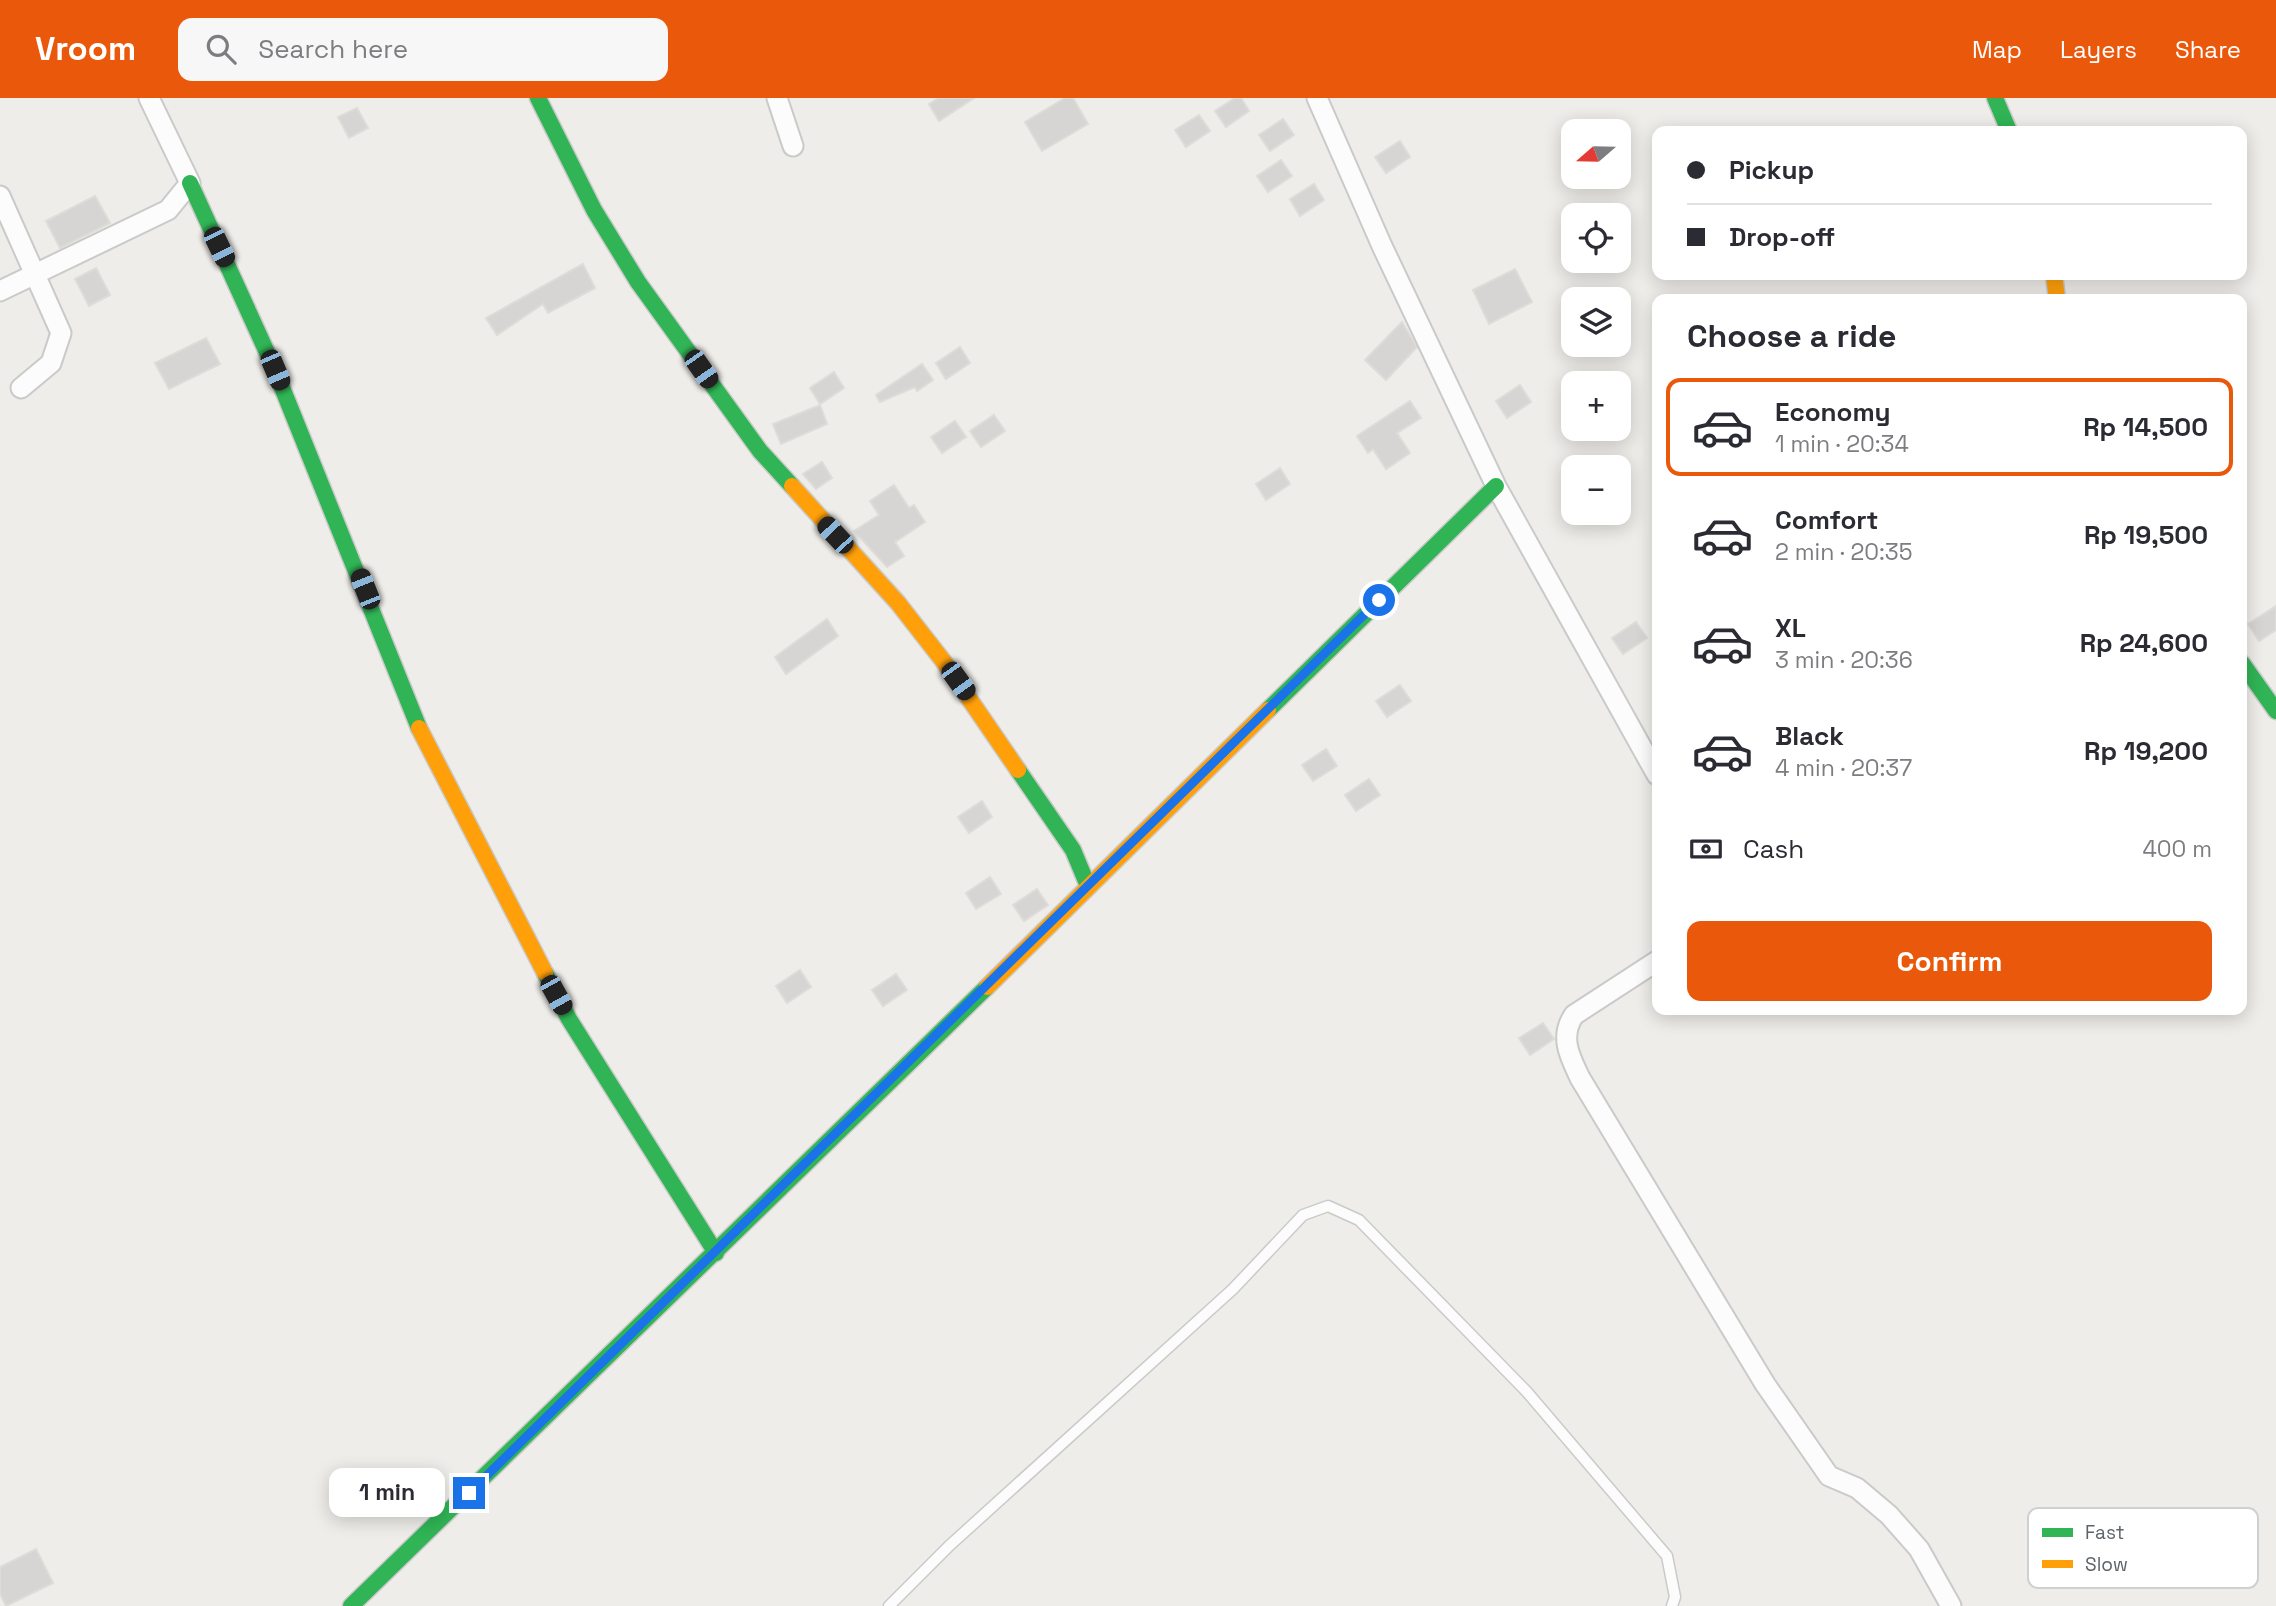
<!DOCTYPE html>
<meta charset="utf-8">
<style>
:root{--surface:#fff;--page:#f7f7f7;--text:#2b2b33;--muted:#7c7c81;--line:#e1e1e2;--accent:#ea580c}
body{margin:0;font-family:"Space Grotesk",sans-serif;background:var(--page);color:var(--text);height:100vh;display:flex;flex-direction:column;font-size:26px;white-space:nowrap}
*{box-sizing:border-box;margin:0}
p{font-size:23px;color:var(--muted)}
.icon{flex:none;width:38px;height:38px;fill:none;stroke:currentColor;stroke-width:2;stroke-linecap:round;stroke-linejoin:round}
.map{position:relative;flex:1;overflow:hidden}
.panel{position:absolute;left:1652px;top:196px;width:595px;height:721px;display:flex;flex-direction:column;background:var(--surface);border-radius:14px;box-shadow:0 4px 18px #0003}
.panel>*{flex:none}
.banner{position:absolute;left:1652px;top:28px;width:595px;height:154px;border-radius:14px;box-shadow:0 4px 18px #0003;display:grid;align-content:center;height:154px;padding:0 35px;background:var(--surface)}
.needle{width:46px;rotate:250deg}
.buttons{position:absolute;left:1561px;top:21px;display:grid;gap:14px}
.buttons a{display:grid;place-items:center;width:70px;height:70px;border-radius:14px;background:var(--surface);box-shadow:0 4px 18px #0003;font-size:35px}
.end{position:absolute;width:32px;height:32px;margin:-16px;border:9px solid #1a73e8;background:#fff;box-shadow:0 0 0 4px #fff}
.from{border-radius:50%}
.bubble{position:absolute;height:49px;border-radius:14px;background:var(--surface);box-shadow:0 4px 18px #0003;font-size:23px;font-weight:800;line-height:49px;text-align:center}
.car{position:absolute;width:21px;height:42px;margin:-21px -10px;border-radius:9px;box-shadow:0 0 5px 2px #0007;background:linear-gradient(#222 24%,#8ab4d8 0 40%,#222 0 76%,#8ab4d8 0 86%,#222 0)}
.banner b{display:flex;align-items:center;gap:24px;height:66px;font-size:26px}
.banner b+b{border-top:2px solid var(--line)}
.banner i{width:18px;height:18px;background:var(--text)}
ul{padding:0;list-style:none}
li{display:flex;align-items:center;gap:21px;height:98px;margin:0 14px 10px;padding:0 21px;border:4px solid transparent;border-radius:14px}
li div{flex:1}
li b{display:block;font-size:26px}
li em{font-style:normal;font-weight:800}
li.selected{border-color:var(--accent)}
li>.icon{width:63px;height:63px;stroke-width:1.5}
h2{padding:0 35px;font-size:32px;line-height:84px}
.pay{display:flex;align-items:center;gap:18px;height:77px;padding:0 35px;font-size:26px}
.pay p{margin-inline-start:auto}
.button{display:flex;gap:14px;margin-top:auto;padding:14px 35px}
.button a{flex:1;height:80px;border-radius:14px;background:var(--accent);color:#fff;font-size:28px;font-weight:800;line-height:80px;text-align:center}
header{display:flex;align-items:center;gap:42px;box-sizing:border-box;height:98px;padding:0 35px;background:var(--accent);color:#fff}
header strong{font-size:33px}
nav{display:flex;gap:38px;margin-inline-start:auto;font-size:24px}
.search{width:490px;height:63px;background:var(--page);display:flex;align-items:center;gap:18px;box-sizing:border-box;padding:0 24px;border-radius:14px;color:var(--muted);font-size:26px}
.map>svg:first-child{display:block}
.building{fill:#d6d5d3;stroke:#dedcd8;stroke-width:2}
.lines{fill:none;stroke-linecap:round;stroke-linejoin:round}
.lane-casing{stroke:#cacaca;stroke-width:13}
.street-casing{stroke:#cacaca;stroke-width:23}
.fast-casing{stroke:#cacaca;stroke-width:19}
.slow-casing{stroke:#cacaca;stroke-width:19}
.lane{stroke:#fdfcfc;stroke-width:10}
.street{stroke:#fdfcfc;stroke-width:19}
.fast{stroke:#30b455;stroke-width:16}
.slow{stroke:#ff9f0a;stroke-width:16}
.route{stroke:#1a73e8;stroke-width:9}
.key{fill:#fff;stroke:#cfd0d2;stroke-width:2}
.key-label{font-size:19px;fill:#5e6468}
</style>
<header>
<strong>Vroom</strong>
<div class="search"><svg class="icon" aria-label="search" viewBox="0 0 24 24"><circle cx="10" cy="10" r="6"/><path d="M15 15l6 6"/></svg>Search here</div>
<nav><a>Map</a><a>Layers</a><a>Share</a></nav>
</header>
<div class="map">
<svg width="2276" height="1508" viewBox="0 0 2276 1508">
<rect width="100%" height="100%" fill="#efede9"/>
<!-- building -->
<g class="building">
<path d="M939,0H974L939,23L929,6Z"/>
<path d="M1065,0H1073L1088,26L1042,53L1025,24Z"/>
<path d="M1235,0H1241L1249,13L1226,29L1215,13Z"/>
<path d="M357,10L368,30L349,40L338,19Z"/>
<path d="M1199,17L1210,33L1186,49L1175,32Z"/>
<path d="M1283,21L1294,37L1270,53L1259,37Z"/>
<path d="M1400,43L1410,59L1386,75L1375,59Z"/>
<path d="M1281,62L1292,78L1268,94L1257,78Z"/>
<path d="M1314,86L1324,102L1300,118L1290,101Z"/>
<path d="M95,98L110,125L60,150L46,123Z"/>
<path d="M583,166L595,190L548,215L543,206L497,237L486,220Z"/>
<path d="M96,170L110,197L89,208L75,181Z"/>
<path d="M1515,171L1532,204L1489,226L1473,192Z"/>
<path d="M1402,224L1417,249L1386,282L1365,262Z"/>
<path d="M206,240L220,266L169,291L155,265Z"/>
<path d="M960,249L970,265L946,281L936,265Z"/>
<path d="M922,266L933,282L917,293L915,289L880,304L876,297Z"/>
<path d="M834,274L844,290L820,306L810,290Z"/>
<path d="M1520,287L1531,304L1507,320L1496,303Z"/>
<path d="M1410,303L1421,320L1397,335L1410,355L1386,371L1373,351L1368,355L1357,338Z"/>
<path d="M820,307L827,326L781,346L773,326Z"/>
<path d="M994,317L1005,333L981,349L970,333Z"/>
<path d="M955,323L966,339L942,355L931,339Z"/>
<path d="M822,364L832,380L816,391L803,376Z"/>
<path d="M1280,370L1290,386L1266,402L1256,386Z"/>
<path d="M894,387L909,410L914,407L925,424L895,444L904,458L887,469L854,433L879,417L870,403Z"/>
<path d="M2276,508V532L2259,543L2248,526Z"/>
<path d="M827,521L838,538L786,576L775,559Z"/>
<path d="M1636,524L1647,540L1623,556L1612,540Z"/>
<path d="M1400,587L1411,603L1387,619L1376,603Z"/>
<path d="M1326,651L1337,668L1313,683L1302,667Z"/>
<path d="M1369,681L1380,697L1356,713L1345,697Z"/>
<path d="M982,703L992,719L969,735L958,719Z"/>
<path d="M990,779L1001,796L976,811L966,795Z"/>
<path d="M1037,791L1048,807L1024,823L1013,807Z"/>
<path d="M800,872L811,889L787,905L776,888Z"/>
<path d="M896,876L907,892L883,908L872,892Z"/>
<path d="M1543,925L1554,941L1530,957L1519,940Z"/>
<path d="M36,1451L53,1485L6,1508L0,1496V1469Z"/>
</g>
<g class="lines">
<defs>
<path id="lane" d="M889,1508L949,1448L1233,1191L1303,1117L1328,1108L1359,1122L1527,1294L1667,1458L1675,1499L1672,1508"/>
<g id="street">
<path d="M777,0L793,48"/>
<path d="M1317,0L1382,148L1496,388L1657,677"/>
<path d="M0,98L61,235L51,265L21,290"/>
<path d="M0,193L168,112L190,85L149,0"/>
<path d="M1657,863L1574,917C1559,939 1570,959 1580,980L1765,1286L1829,1378L1857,1390L1889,1417L1919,1451L1951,1508"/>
</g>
<g id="fast">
<path d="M538,0L594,112L638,184L760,353L792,388"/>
<path d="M1995,0L2009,33"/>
<path d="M190,85L275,272L419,630"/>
<path d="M2242,565L2276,613"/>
<path d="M1268,612L1496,388"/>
<path d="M1018,672L1073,752L1088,788"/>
<path d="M545,875L569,921L716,1155"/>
<path d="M351,1508L987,889"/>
</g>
<g id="slow">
<path d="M2054,177L2057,201"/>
<path d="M792,388L898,505L944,564L1018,672"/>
<path d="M419,630L545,875"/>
<path d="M987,889L1268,612"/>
</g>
</defs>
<!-- lane casing -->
<use href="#lane" class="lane-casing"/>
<!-- street casing -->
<use href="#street" class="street-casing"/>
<!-- fast casing -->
<use href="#fast" class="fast-casing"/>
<!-- slow casing -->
<use href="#slow" class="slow-casing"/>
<!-- lane -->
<use href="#lane" class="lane"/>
<!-- street -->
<use href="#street" class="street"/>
<!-- fast -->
<use href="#fast" class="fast"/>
<!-- slow -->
<use href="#slow" class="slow"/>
</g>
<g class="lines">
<!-- route -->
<path class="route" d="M469,1395L1379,502"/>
</g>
<!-- legend -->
<rect x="2028" y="1410" width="230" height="80" rx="10" class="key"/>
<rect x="2042" y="1430" width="31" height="9" fill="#30b455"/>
<rect x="2042" y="1462" width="31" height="8" fill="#ff9f0a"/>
<g class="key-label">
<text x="2085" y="1441">Fast</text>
<text x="2085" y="1473">Slow</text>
</g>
</svg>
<div class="buttons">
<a><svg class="needle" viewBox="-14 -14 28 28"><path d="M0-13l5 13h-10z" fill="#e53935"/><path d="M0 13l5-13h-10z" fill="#7c7c81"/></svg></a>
<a><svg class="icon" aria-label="locate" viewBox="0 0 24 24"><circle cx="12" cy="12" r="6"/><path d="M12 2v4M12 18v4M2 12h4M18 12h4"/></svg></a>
<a><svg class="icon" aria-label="layers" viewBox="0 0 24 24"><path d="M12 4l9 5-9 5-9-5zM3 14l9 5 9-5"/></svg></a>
<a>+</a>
<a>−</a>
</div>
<i class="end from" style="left:1379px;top:502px"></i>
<i class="end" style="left:469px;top:1395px"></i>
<div class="bubble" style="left:329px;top:1370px;width:116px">1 min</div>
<i class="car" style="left:219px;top:149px;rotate:154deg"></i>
<i class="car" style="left:701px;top:271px;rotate:145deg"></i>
<i class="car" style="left:275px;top:272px;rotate:157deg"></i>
<i class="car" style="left:835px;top:437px;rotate:317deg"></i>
<i class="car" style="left:365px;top:491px;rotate:338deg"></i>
<i class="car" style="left:958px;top:583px;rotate:144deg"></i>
<i class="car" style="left:556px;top:897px;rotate:151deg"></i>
<div class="banner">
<b><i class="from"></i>Pickup</b>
<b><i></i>Drop-off</b>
</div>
<section class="panel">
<h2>Choose a ride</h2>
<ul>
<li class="selected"><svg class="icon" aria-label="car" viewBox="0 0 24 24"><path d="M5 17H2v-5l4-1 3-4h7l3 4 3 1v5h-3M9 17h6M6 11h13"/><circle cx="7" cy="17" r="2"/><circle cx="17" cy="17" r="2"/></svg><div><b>Economy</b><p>1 min · 20:34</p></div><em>Rp 14,500</em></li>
<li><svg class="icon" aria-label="car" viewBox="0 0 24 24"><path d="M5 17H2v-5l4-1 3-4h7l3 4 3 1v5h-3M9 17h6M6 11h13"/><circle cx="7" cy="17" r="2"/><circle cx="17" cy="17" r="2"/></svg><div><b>Comfort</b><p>2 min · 20:35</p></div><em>Rp 19,500</em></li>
<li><svg class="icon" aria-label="car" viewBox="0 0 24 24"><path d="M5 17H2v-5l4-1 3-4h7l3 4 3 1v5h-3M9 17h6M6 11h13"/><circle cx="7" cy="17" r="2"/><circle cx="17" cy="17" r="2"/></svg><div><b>XL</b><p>3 min · 20:36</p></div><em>Rp 24,600</em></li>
<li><svg class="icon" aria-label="car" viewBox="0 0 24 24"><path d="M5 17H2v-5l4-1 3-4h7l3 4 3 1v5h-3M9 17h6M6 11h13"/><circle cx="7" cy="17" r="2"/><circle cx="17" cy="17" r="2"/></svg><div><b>Black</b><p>4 min · 20:37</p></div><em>Rp 19,200</em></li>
</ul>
<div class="pay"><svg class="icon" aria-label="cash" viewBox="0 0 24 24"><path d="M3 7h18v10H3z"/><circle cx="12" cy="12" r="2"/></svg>Cash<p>400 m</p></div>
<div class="button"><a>Confirm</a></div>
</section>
</div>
